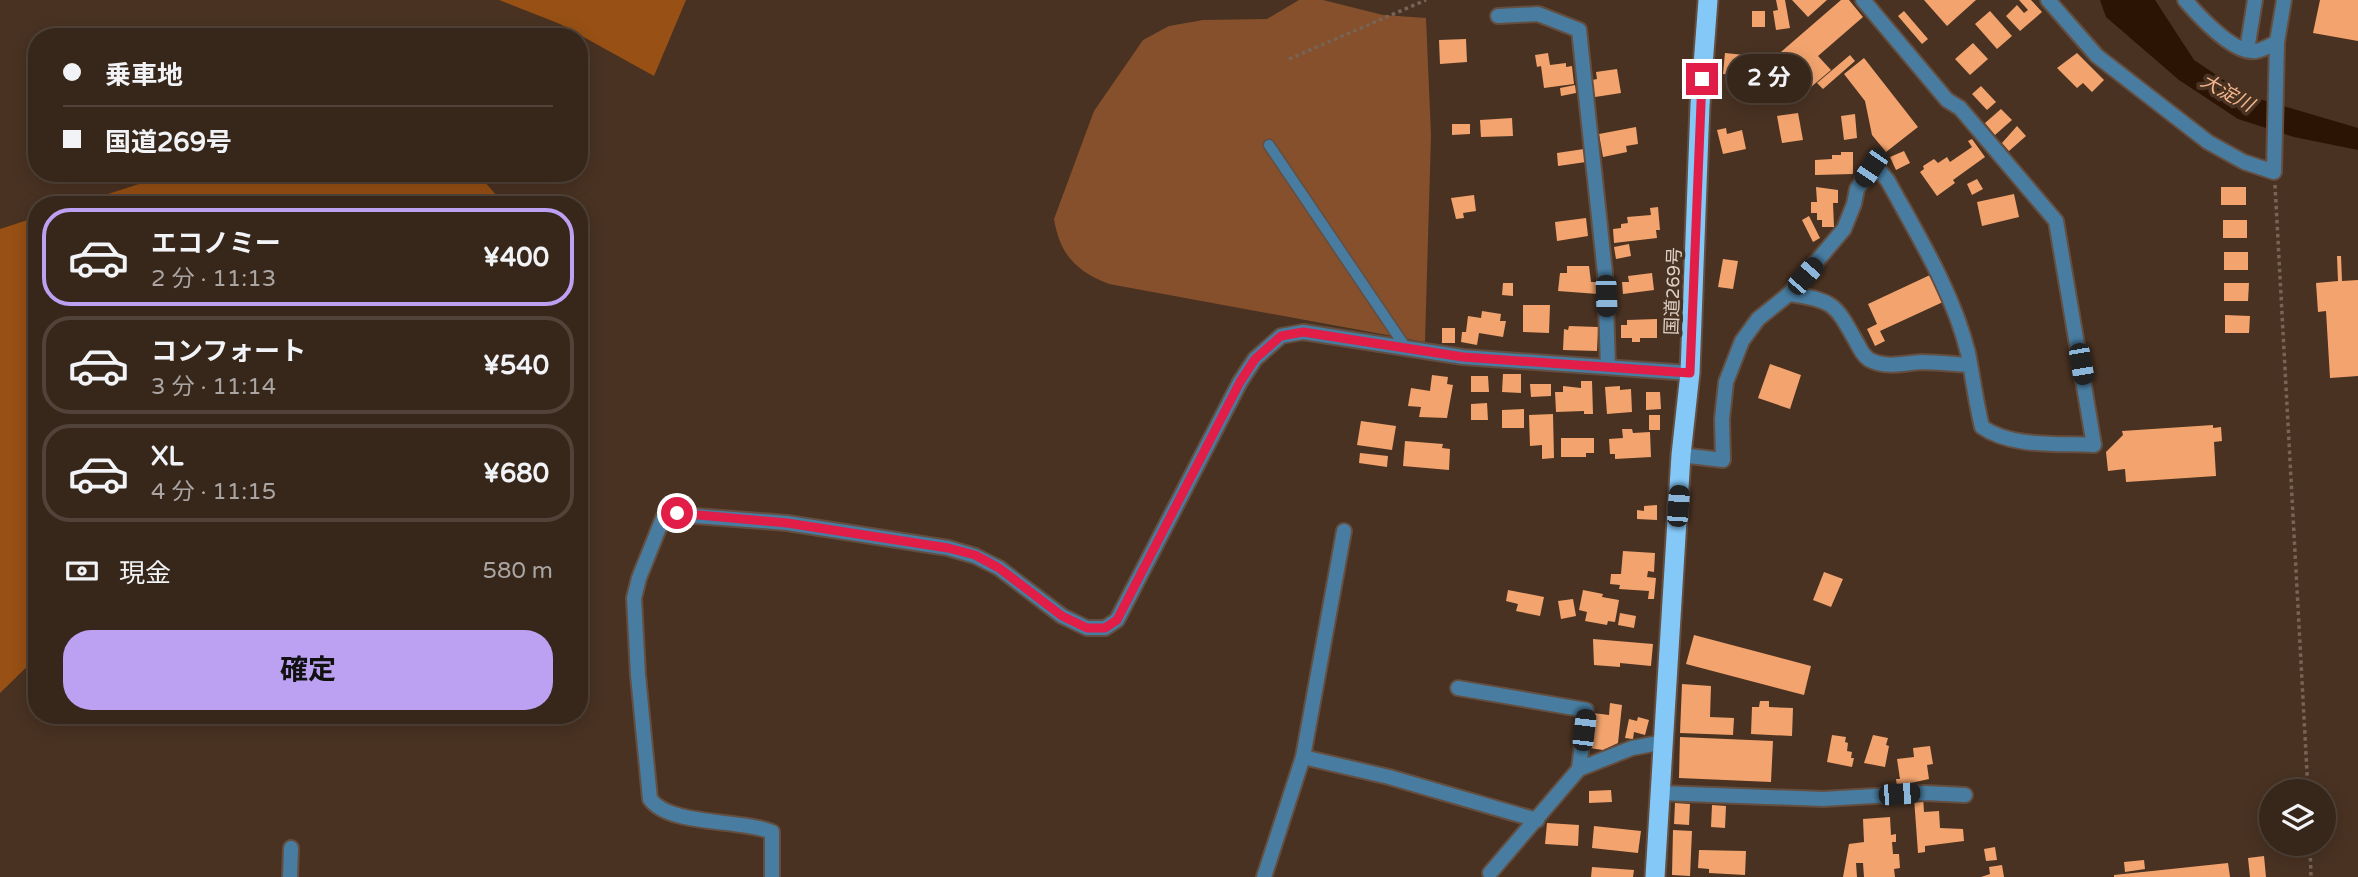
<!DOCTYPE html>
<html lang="ja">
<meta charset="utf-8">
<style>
:root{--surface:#37261a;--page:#3e2e23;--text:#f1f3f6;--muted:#aaa5a2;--line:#514339;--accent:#bca0f2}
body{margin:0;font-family:"Varela Round","Noto Sans JP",sans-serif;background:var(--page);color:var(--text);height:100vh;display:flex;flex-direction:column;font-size:26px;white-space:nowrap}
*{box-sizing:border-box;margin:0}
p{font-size:23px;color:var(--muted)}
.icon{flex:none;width:38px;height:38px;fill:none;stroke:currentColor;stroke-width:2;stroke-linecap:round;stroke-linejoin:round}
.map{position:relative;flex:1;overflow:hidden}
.sheet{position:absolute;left:28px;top:196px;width:560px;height:528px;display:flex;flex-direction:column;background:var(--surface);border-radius:28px;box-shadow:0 4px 18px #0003,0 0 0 2px var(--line)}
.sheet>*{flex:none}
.banner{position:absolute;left:28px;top:28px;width:560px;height:154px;border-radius:28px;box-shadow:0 4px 18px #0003,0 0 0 2px var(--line);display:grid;align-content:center;height:154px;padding:0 35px;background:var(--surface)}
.tools{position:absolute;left:2259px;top:779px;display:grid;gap:14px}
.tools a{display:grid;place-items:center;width:77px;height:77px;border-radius:50%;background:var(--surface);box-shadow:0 4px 18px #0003,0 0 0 2px var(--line);font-size:35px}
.end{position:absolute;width:32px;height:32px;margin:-16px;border:9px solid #e11d48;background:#fff;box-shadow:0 0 0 4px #fff}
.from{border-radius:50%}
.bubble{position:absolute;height:49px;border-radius:24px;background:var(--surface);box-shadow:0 4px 18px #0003,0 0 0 2px var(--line);font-size:23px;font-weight:700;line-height:49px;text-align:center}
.car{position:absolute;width:21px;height:42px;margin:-21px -10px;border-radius:9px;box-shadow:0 0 5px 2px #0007;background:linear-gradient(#222 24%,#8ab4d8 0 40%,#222 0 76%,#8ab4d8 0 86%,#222 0)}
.banner b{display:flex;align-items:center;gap:24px;height:66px;font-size:26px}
.banner b+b{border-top:2px solid var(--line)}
.banner i{width:18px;height:18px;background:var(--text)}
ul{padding:12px 0 0;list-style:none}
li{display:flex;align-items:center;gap:21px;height:98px;margin:0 14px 10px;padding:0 21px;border:4px solid var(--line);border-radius:28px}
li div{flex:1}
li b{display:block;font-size:26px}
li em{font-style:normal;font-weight:700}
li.selected{border-color:var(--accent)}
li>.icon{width:63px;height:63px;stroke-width:1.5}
.pay{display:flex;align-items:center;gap:18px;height:77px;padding:0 35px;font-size:26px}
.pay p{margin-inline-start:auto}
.button{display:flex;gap:14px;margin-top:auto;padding:14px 35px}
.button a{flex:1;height:80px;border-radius:28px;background:var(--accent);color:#111;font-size:28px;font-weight:700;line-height:80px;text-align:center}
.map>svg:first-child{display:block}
.green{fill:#85502b}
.forest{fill:#985014}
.water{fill:#2b1404}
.building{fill:#f3a46e}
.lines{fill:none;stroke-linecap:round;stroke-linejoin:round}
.service-casing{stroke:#644e40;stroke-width:13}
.minor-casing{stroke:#644e40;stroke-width:18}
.tertiary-casing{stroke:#644e40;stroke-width:18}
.trunk-casing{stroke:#644e40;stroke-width:23}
.path{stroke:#786456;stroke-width:3.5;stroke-dasharray:3.5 3.5;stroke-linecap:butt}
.service{stroke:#487da1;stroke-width:10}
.minor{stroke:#487da1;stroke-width:14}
.tertiary{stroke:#487da1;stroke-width:14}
.trunk{stroke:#84c8f8;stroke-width:19}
.route{stroke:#e11d48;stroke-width:9}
.labels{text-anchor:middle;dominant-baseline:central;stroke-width:7;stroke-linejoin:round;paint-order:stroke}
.street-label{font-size:18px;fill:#dfd0c6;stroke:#493222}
.water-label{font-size:19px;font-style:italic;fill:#f4b78f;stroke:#493222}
</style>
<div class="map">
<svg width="2358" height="877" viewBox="0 0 2358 877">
<rect width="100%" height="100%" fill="#493222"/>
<!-- green -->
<path class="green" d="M1299,0H1323L1383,15L1426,18L1431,135L1425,342L1109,284C1076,271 1060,255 1054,219L1094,111L1143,40L1169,26L1203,20L1267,19Z"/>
<!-- forest -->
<g class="forest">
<path d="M499,0H686L654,76L560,24Z"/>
<path d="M173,173H477L505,205H74Z"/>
<path d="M37,217V657L0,693V229Z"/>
</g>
<!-- water -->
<path class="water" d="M2100,0H2155L2194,60L2246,95L2358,128V150L2294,137L2238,119L2179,80L2106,17Z"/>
<!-- building -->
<g class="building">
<path d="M1776,0H1785L1790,28L1776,30L1773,11L1778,10Z"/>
<path d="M1792,0H1827L1808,17Z"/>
<path d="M1841,0H1849L1863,17L1818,56L1831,70L1811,87L1776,79L1774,58Z"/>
<path d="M1924,0H1976L1947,26Z"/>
<path d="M2019,0H2031L2042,12L2020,31L2006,16L2017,5L2024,13L2028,10Z"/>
<path d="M2320,0H2358V41L2313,33Z"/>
<rect x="1752" y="11" width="13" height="16"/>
<path d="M1904,11L1928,39L1922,44L1898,16Z"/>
<path d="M1990,11L2012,36L1997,49L1975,24Z"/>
<path d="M1466,39L1467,62L1440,64L1439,40Z"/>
<path d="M1973,43L1988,59L1970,75L1955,59Z"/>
<path d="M1548,53L1550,65L1566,63V67L1572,66L1574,84L1544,88L1541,66L1537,67L1535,55Z"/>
<path d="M1725,53L1754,56L1752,77L1723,74Z"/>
<path d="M2077,53L2104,80L2092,92L2083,83L2077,88L2057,68Z"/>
<path d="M1850,55L1855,61L1823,89L1817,83Z"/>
<path d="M1864,58L1918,127L1886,152L1872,135L1865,101L1844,74Z"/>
<path d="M1617,69L1621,93L1595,97L1592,80L1597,79L1596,72Z"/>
<path d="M1575,85L1576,93L1561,96L1560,88Z"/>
<path d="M1981,86L1996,102L1987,110L1972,94Z"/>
<path d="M2001,109L2012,120L1995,135L1985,123Z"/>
<path d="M1798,113L1803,140L1782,143L1777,116Z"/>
<path d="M1855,114L1857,138L1844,140L1841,116Z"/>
<path d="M1512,118L1513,136L1481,137L1480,120Z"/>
<path d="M1452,124H1470V134L1452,135Z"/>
<path d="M2017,126L2026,136L2009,151L2002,143Z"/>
<path d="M1636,127L1638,144L1626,146L1627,152L1603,157L1599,134Z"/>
<path d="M1726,128L1727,134L1742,130L1746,149L1723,154L1717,130Z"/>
<path d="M1972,139L1985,157L1953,180L1955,183L1937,196L1920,172L1924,169L1923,166L1934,159L1938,163L1947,157L1950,162L1972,147L1968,141Z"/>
<path d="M1584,149L1586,162L1558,166L1557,153Z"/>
<path d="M1904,151L1910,163L1896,170L1890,157Z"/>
<path d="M1841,152H1853V174L1815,175V160L1832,159V155H1841Z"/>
<path d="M1977,179L1983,189L1972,195L1967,184Z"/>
<path d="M1816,187L1838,190V203H1833L1834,227H1822V220H1817V213H1811V202H1817Z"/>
<rect x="2221" y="187" width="25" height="18"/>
<path d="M2014,194L2019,217L1982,226L1977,202Z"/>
<path d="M1474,195L1476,211L1463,213L1464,218L1456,219L1451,198Z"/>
<path d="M1658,207L1660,230H1656L1657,238L1614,243L1613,229L1621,228V224L1628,223L1627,217L1651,215L1650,208Z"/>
<path d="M1809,216L1820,238L1813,242L1802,220Z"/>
<path d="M1586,218L1588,236L1557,241L1555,222Z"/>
<rect x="2223" y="220" width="24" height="18"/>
<path d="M1629,244L1631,256L1616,259L1614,247Z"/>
<rect x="2224" y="252" width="24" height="18"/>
<path d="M2337,256H2341L2342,281L2358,280V376L2330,378L2326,311L2318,312L2316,283L2338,281Z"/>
<path d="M1723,259L1738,261L1733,289L1718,287Z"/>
<path d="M1567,266H1589L1591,282H1599L1598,294L1558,291L1560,273H1567Z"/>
<path d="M1652,273L1654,290L1623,294L1622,282H1629L1628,276Z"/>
<path d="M1930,275L1943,302L1880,331L1885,341L1875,346L1867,329L1877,324L1868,304Z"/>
<path d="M1503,283H1513V296L1502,295Z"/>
<path d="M2224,283H2249L2248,301H2224Z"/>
<path d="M1523,305H1550L1549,333L1523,332Z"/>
<path d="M1482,311L1501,314L1500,321H1506L1503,337L1479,333L1477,345L1461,342L1462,332H1466L1468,316L1481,318Z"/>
<path d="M2225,315L2250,316L2249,333H2225Z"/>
<path d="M1657,319V338H1640V342H1632V338H1621V325H1627V320Z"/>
<path d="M1569,326L1598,327L1597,351L1563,350L1564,329L1568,330Z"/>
<rect x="1442" y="328" width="13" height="15"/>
<path d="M1770,364L1801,375L1790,409L1758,398Z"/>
<path d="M1503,374H1521V393L1502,392Z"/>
<path d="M1432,375L1448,377L1447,384L1453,385L1447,418L1419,417L1421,407L1408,406L1411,388L1430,391Z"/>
<path d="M1471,376H1488L1489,392H1471Z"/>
<path d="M1581,381H1592L1593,414H1584V411L1556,412L1555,392H1563V386L1581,388Z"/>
<path d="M1530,384H1551V396L1531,397Z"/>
<path d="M1620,386V390L1631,389L1632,412L1607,414L1605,387Z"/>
<path d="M1646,392H1660L1661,409L1646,410Z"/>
<path d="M1487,403L1488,420H1471V404Z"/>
<path d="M1524,409V428H1502V410Z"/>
<path d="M1553,414L1554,458L1542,459V445L1530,446L1529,415Z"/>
<rect x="1649" y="415" width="11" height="15"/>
<path d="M1361,421L1396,426L1392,450L1357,445Z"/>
<path d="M2213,425V428L2221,427L2222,441L2214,442L2216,476L2126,482L2125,469L2108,471L2106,452L2123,435L2122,431Z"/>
<path d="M1622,429H1632L1633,433L1650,432L1651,457L1615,459V454H1610L1609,439L1623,438Z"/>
<path d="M1561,438H1594V453H1586V457H1561Z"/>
<path d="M1405,441L1443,444L1442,448L1450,449L1449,470L1403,466Z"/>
<path d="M1360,453L1388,456L1387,467L1359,463Z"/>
<path d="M1657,505V520L1637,519V510L1644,511V506Z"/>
<path d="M1623,551L1655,553L1654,572L1648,571L1647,577L1656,578L1654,599H1648L1649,591L1619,589L1620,585L1610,584L1611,574H1621Z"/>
<path d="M1824,572L1843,579L1831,607L1813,600Z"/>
<path d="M1508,590L1544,597L1540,616L1516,611L1518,604L1506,601Z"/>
<path d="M1583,590L1603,594L1602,597L1619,600L1615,622L1608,621L1607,625L1585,621L1587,612L1579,610Z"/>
<path d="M1573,599L1576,616L1561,619L1558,601Z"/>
<path d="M1620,613L1636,616L1634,628L1618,625Z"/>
<path d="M1694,635L1811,666L1804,695L1686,664Z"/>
<path d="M1593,639L1653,644L1651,666L1620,663V667L1594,665Z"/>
<path d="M1682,684L1711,686L1710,717L1734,718L1733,735L1680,733Z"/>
<path d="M1760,701H1769V707L1793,708L1792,736L1751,734L1752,707H1759Z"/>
<path d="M1610,703L1622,705L1618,743L1603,750L1590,748L1593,713L1609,715Z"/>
<path d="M1638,717L1649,720L1645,735L1634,732L1633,739L1625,738L1629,719L1637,721Z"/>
<path d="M1832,735L1846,737L1845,742L1848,743L1847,751L1852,752L1851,758H1854L1852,767L1827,762Z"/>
<path d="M1873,735L1888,738L1886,745L1889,746L1885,767L1864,763Z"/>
<path d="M1680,737L1773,741L1771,782L1679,778Z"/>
<path d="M1930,746L1933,764L1927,765L1929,779L1897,786L1896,779H1900L1897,759L1914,757L1913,748Z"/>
<path d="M1611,790L1612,802L1589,803V791Z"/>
<path d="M1923,797L1924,812L1939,811L1940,828L1963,829L1964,841L1925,846V852L1918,853L1914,798Z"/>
<path d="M1675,803L1690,804L1689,825L1674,824Z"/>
<path d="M1712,805L1726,806L1725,828L1711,827Z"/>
<path d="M1890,817L1891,835L1896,834V842H1892L1893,854H1899L1900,868L1894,869L1895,877H1864L1863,863H1856L1857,877H1843L1849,844L1864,842L1863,819Z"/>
<path d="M1547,823L1579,825L1578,846L1545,844Z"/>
<path d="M1594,826L1641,831L1638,853L1592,848Z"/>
<path d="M1673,830L1692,831L1690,876L1672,875Z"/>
<path d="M1995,847L1997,860L1986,861L1984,849Z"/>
<path d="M1699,850L1746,851L1745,875L1709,873V869L1698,868Z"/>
<path d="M2264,856L2266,877H2250L2248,858Z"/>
<path d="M2144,860L2145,869L2125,872L2124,862Z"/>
<path d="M2228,863L2230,877H2114V875Z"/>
<path d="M2002,865L2004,877H1981L1990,874L1989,867Z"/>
<path d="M1592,867L1634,870L1633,877H1591Z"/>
</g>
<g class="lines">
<defs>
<path id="service" d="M1269,145L1406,348"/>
<g id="minor">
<path d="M2048,0L2097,56L2208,142L2244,162L2274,172L2277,42C2271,45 2263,50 2256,51C2234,55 2198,15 2185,0"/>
<path d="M1498,16L1538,14L1579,30L1605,273L1608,367"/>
<path d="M2247,50L2255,0"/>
<path d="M1789,294C1836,300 1836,306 1858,345C1861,351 1866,359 1872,361C1888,368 1905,363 1921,362C1937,362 1953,364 1970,365"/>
<path d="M1681,455L1723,460L1722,419L1726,382L1742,341L1758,319L1789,294L1844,229L1854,204L1857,189L1871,168L1878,169L1888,181C1918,236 1953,292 1968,353C1973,378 1976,403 1982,427C2012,448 2059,443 2094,445L2056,221L1960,108L1947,100L1863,0"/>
<path d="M1458,688L1586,710L1579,769"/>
<path d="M1303,757L1389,777L1537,820"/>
<path d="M1660,793L1823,799L1925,793L1965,795"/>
<path d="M1490,873L1579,769L1632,748L1664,742"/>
<path d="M290,877L291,848"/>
<path d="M772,877V832C741,819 669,826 650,799L638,675L634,598L639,578L663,518L669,514L787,523L948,548L975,556L999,568L1062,616L1087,628H1105L1117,620L1240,382L1255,359L1281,336L1303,332L1463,357L1690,373"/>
<path d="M1264,877L1303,757L1344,531"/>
</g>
<path id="tertiary" d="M2277,42L2284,0"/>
<path id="trunk" d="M1655,877L1681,455L1690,373L1700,105L1708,0"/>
</defs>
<!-- service casing -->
<use href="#service" class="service-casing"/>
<!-- minor casing -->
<use href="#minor" class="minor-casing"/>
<!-- tertiary casing -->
<use href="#tertiary" class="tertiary-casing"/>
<!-- trunk casing -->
<use href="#trunk" class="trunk-casing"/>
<!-- path -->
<g class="path">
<path d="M1289,59L1426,0"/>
<path d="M2275,185L2308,791"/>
<path d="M2310,844L2311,877"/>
</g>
<!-- service -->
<use href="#service" class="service"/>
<!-- minor -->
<use href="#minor" class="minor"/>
<!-- tertiary -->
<use href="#tertiary" class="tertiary"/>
<!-- trunk -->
<use href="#trunk" class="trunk"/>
</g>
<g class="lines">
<!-- route -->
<path class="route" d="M677,513L787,523L948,548L975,555L999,568L1062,616L1087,628H1105L1117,620L1240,382L1255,359L1281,336L1303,332L1463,357L1690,373L1702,79"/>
</g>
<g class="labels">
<!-- street labels -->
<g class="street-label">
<text transform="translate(1673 291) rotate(-88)">国道269号</text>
</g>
<!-- water labels -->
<g class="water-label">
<text transform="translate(2227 93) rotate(29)">大淀川</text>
</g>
</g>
</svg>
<div class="tools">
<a><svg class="icon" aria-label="layers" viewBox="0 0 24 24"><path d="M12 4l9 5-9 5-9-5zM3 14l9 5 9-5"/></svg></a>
</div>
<i class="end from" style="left:677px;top:513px"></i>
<i class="end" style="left:1702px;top:79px"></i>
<div class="bubble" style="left:1727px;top:54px;width:84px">2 分</div>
<i class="car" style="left:1871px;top:168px;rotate:214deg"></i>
<i class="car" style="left:1805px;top:276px;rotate:41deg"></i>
<i class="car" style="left:1606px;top:296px;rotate:178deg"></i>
<i class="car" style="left:2081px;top:364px;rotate:170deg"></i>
<i class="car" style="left:1678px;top:506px;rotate:4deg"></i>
<i class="car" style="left:1584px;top:730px;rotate:7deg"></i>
<i class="car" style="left:1899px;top:794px;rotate:86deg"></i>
<div class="banner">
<b><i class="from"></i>乗車地</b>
<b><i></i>国道269号</b>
</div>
<section class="sheet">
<ul>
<li class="selected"><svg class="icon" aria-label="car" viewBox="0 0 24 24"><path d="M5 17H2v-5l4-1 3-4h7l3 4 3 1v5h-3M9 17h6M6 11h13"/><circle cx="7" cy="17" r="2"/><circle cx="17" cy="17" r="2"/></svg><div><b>エコノミー</b><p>2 分 · 11:13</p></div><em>¥400</em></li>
<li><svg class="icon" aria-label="car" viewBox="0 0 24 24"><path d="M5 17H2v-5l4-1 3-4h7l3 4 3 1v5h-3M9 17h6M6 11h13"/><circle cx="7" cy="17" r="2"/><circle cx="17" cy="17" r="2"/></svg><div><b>コンフォート</b><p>3 分 · 11:14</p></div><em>¥540</em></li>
<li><svg class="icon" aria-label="car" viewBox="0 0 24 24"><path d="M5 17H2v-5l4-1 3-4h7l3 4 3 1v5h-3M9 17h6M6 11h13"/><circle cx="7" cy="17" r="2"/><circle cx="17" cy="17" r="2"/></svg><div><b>XL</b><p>4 分 · 11:15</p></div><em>¥680</em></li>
</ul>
<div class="pay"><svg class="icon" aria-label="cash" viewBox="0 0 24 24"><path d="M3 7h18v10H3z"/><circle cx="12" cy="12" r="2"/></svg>現金<p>580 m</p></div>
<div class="button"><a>確定</a></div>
</section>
</div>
